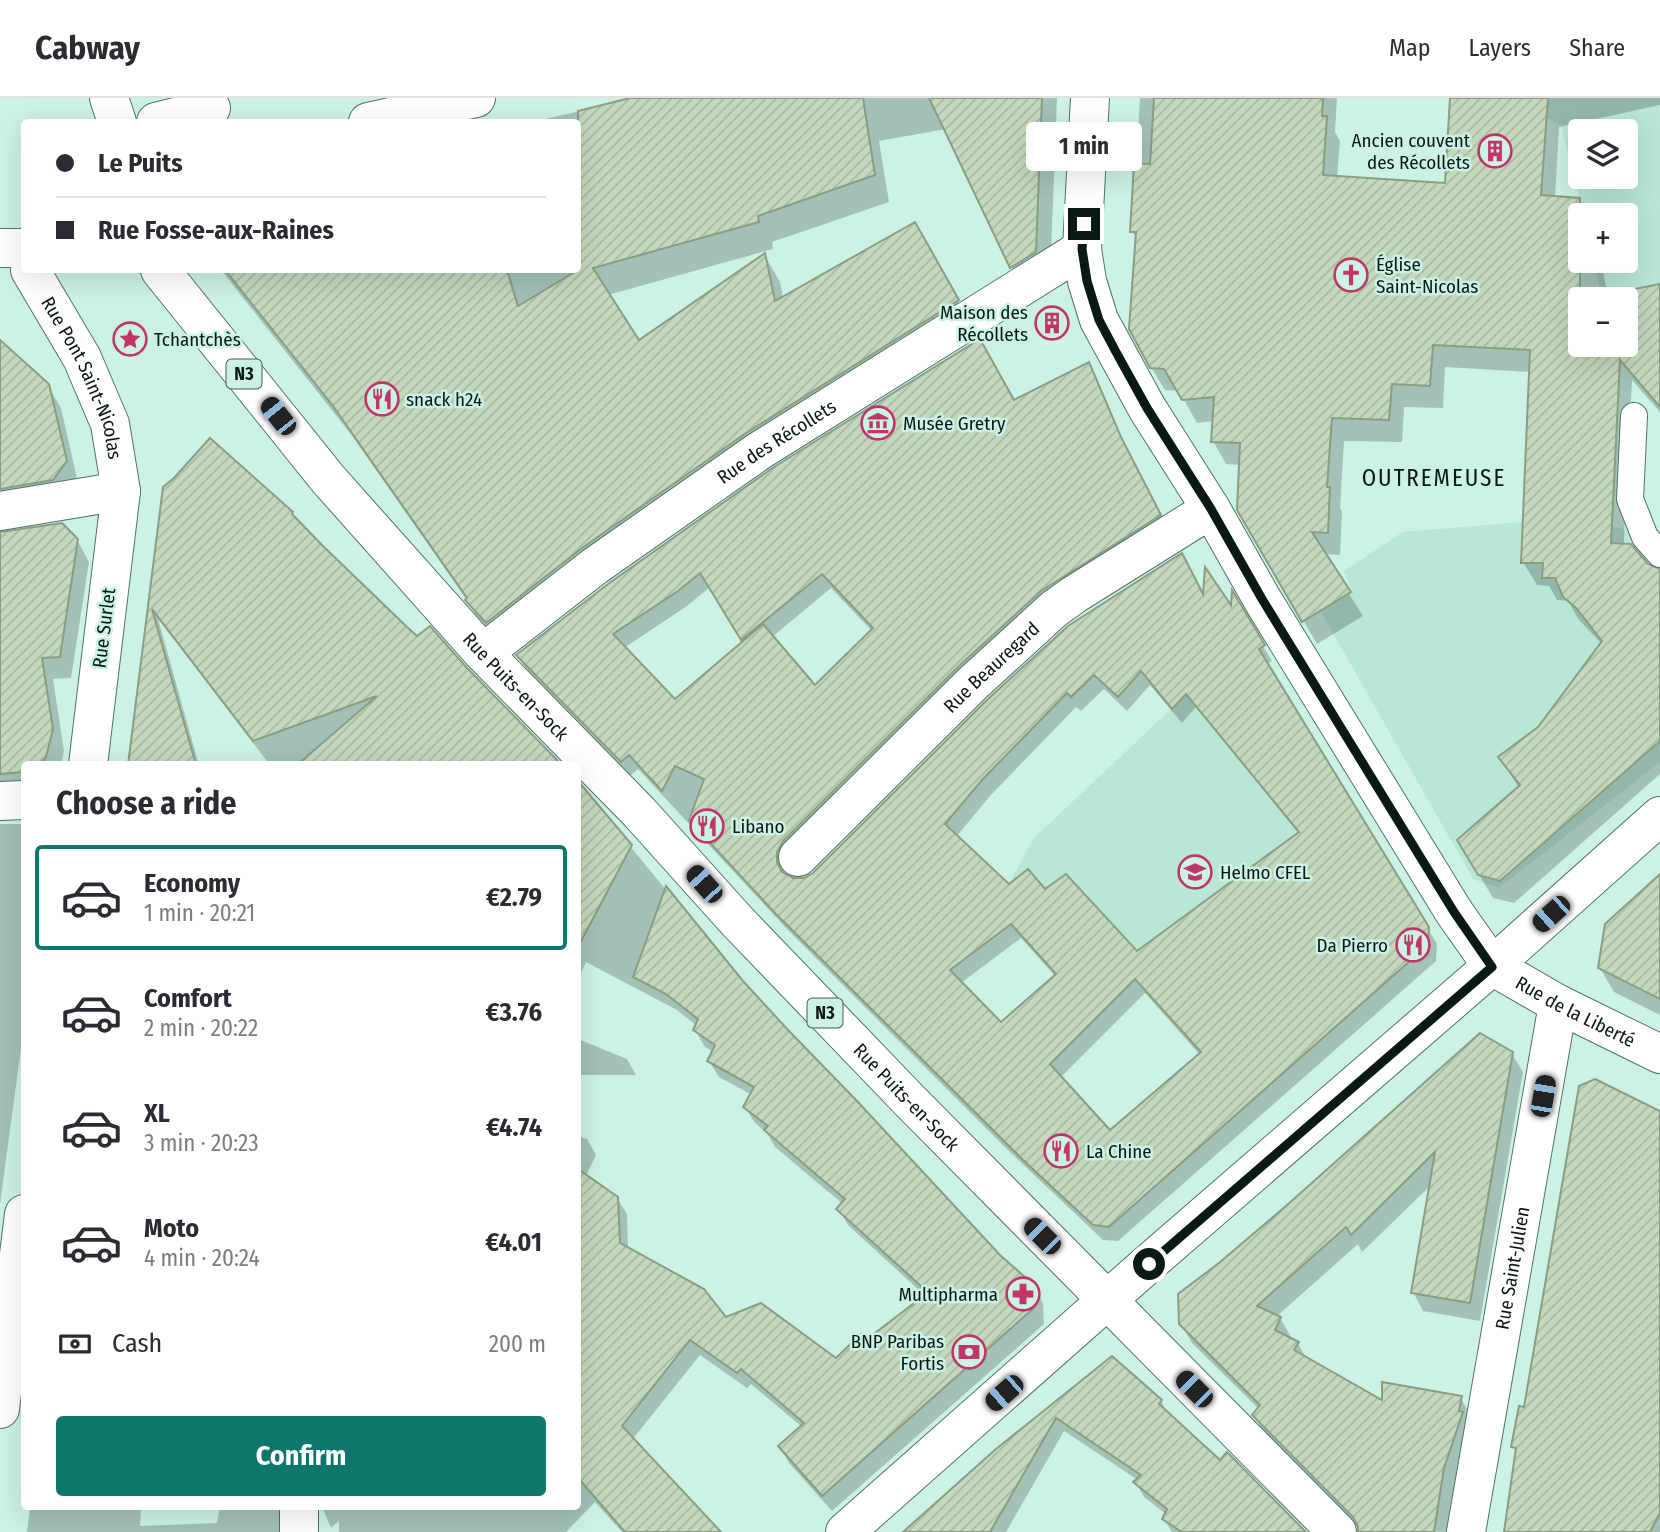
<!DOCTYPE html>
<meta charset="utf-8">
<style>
:root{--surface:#fff;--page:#f7f7f7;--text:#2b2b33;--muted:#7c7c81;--line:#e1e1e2;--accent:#0f766e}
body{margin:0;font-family:"Fira Sans Condensed",sans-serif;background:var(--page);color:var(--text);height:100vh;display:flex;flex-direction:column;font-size:26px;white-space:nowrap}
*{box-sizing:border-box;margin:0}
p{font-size:23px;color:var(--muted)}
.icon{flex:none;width:38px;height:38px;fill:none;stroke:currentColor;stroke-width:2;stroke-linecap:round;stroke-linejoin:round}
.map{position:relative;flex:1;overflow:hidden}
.details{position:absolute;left:21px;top:663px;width:560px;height:749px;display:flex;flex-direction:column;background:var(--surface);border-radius:7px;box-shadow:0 7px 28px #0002}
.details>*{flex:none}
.banner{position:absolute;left:21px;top:21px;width:560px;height:154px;border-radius:7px;box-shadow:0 7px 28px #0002;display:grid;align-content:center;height:154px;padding:0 35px;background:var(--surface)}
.fabs{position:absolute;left:1568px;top:21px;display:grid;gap:14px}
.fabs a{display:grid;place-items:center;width:70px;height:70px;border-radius:7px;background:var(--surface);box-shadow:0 7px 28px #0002;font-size:35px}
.end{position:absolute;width:32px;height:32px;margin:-16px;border:9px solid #0b1915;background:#fff;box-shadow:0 0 0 4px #fff}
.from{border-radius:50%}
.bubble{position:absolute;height:49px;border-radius:7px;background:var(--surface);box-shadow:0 7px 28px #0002;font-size:23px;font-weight:700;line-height:49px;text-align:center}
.car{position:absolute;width:21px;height:42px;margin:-21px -10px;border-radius:9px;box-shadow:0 0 5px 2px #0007;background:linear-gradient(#222 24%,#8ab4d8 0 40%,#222 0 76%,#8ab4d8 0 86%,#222 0)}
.banner b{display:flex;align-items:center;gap:24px;height:66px;font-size:26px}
.banner b+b{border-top:2px solid var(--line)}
.banner i{width:18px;height:18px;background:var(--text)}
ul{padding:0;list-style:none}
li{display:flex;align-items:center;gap:21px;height:105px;margin:0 14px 10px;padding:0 21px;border:4px solid transparent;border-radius:7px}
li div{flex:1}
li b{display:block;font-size:26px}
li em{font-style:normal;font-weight:700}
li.current{border-color:var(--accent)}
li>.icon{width:63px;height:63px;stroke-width:1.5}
h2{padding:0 35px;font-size:32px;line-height:84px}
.pay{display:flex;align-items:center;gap:18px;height:77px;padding:0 35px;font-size:26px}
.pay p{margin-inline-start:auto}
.button{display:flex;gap:14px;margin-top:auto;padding:14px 35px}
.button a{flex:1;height:80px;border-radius:7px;background:var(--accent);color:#fff;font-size:28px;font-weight:700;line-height:80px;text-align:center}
header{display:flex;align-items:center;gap:42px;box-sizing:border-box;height:98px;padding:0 35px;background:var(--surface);border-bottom:2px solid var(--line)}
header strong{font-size:33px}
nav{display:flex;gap:38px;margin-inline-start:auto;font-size:24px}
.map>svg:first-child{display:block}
.built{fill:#b8e7d6;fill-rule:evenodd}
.shadow{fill:#0003;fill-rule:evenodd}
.building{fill:url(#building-hatch);stroke:#8a9d83;stroke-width:2;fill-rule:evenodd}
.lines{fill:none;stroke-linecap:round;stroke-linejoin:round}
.lane-casing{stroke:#507267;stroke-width:28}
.street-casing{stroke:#507267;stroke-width:40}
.secondary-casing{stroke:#507267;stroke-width:40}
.primary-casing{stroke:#507267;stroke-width:40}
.lane{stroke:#fff;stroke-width:26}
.street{stroke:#fff;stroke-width:38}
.secondary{stroke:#fff;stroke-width:38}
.primary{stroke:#fff;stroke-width:38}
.route{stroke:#0b1915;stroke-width:9}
.labels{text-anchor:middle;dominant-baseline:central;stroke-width:5;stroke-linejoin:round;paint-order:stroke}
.shield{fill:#ccf2e5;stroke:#455a53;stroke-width:2}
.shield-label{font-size:18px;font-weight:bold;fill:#0b1915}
.poi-label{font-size:19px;fill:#0b1915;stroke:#ccf2e5;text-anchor:start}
.street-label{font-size:19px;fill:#0b1915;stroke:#ccf2e5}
.quarter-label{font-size:23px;letter-spacing:2px;fill:#0b1915;stroke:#ccf2e5}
</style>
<header>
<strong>Cabway</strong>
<nav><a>Map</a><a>Layers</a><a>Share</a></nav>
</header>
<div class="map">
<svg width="1660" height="1434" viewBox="0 0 1660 1434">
<defs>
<pattern id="building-hatch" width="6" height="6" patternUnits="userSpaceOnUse" patternTransform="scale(1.75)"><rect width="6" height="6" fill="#c3d8bc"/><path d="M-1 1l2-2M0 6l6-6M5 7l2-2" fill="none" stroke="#a6b9a1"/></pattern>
</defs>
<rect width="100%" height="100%" fill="#ccf2e5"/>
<!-- built -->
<g class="built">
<path d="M1548,0H1660V253L1619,261L1615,247H1626V201H1602L1594,163H1626V117H1584L1561,27L1546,20ZM1580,33H1626V79H1580Z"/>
<path d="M1521,424L1620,430L1656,444L1660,449V664L1499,790L1473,781L1321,514L1351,491L1344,473L1403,434Z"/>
<path d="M1187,596L1362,784L1173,923L1135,882L1083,934L1039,891L1056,876L1011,826L1009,786L1033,741Z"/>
</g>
<!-- shadow -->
<g class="shadow">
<path d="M638,0H1057L1050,181L1027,195L1012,169L946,31L879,43L889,104L772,144L773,151L608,197L639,245L765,158L780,184L783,200L930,152L972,229L502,550L482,528L467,502L350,335L221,172H578V24H532Z"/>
<path d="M1140,0H1337L1335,34L1340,43L1337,80L1446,87L1452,0H1660V7L1559,29L1555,100L1579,102L1588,117H1580V163H1601L1608,198L1660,188V314L1632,282L1623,462L1660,473V676L1514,805L1493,800L1459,743L1519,690L1500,660L1540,630L1602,546L1579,522L1568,503L1557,502L1549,488L1537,487L1523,464L1531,274L1445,269L1443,310L1404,309L1402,344L1344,343L1340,410L1342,414L1340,457L1324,456L1363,518L1317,546L1238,411L1241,367L1226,366L1213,343L1214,323L1197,325L1179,293L1165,292L1151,269L1137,142L1132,133ZM1580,201H1626V247H1580Z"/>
<path d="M0,243L48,288L61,310L78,385L0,416Z"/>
<path d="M1088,266L1129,356L1168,432L785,770V777L793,782H805L814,776L989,602L1205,500L1233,512V498L1272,563L1266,567L1437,846L1436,863L1118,1143L1103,1142L1009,1053L786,830L638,671L630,678L527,573L518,558ZM710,489L744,544L675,604L624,550L687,508ZM831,490L872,533L815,590L772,539ZM1150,587L1182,625L1196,609L1299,736L1137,855L1045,793L1009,788L956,739L990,698L1076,609L1081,613L1104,591L1127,613ZM1021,840L1056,879L1001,927L961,885ZM1145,895L1200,957L1110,1034L1060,980Z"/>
<path d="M164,390L322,449L406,531L466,571L560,667H270L158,521L199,667H129Z"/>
<path d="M0,436L77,442L89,464L71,580L53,581L64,653L61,667H24V702L0,706Z"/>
<path d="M578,685L742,884L999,1158L1033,1188L1043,1205L1044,1226L832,1413L789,1365L780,1349L802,1329L751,1286L747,1290L700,1257L632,1342L717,1434H622L595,1404L566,1434H339V1423L331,1430L322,1409H578V1038L587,1041L596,1057L586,1078L617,1100L627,1116L628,1151L725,1221L837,1262L866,1244L920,1203V1193L848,1127L839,1111L843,1106L775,1049L767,1035L755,1025L745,1009L752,997L719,979L709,963L714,954L705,949L695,932L697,928L677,912L586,864L578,881Z"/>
<path d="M0,726H21L24,730V928L0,1106Z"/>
<path d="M1660,780V917L1614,894L1600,870Z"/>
<path d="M578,941L627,961L636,977H578Z"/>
<path d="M1512,956L1523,974L1480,1223L1423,1213L1413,1194L1431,1087L1362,1154L1358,1146L1276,1219L1280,1220L1291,1239L1290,1241L1298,1245L1307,1262L1384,1305L1460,1299L1471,1318L1460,1355L1447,1434L1360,1432L1265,1336L1254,1317L1259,1311L1192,1245L1181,1226Z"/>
<path d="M1660,1015V1434H1505L1517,1356L1513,1349L1525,1311Z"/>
<path d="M1112,1260L1161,1303L1168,1316L1221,1365L1304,1434H1172L1164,1421L1166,1416L1144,1399L1136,1385L1138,1382L1064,1333L1006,1434H905Z"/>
<path d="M30,1409H141L140,1428L217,1425L220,1409H294L285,1434H27Z"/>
</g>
<!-- building -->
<g class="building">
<path d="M630,0H863L875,77L758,118L759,124L593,170L639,242L765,155L775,203L915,124L959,202L746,335L582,450L486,525L465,502L467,500L333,308L225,172H507L518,208L578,172V13Z"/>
<path d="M929,0H1042L1036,154L1010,170Z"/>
<path d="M1154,0H1323L1322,18H1327L1323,77L1445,85L1450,0H1548L1541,97L1580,100V247H1626V201H1584L1660,186V309L1620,262L1611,445L1631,446L1648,466L1660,471V643L1500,783L1478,777L1457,742L1520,687L1498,659L1538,629L1602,543L1576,510L1563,499L1555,480H1542L1543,465H1521L1530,252L1433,247L1430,288L1392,286L1389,322L1332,320L1327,389H1330L1328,435L1312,434L1351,494L1302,524L1237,412L1240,345L1211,344L1214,299L1182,302L1164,271L1150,270L1129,231L1136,134H1130L1134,65L1150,66Z"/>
<path d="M980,241L1014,302L1089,264L1121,339L1161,417L1041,493L958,569L783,743L777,754V764L782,774L793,780H804L813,775L988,601L1068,528L1182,455L1203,496L1205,469L1231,507L1232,492L1265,547L1259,551L1429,829L1428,847L1109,1129L1093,1127L1023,1062L775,815L689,722L704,681L675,668L662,693L629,657L621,664L516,557L608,486L771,371ZM700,475L741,542L822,476L873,530L815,587L763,526L675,601L613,536L678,493ZM1141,573L1172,611L1186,596L1299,734L1137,853L1066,776L1045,791L1028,771L1009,786L945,726L982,682L1067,595L1071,599L1094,577L1118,599ZM1011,826L1056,876L1001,924L950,872ZM1135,881L1201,954L1110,1032L1050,966Z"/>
<path d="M0,242L49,286L67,363L53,382L0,391Z"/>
<path d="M210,340L293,414L292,416L323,448L407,529L417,538L430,528L467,570L562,667H297L377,598L253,643L152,511L196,667H128L163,389L174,380Z"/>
<path d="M62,425L78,441L60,559L42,560L53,631L46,659L39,667H24V674L0,676V434Z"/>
<path d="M578,683L632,747L578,849Z"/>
<path d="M1660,776V901L1598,870L1605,826Z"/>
<path d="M666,788L743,883L789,933L857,1003L1000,1157L1034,1187L1035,1209L822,1398L778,1348L804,1325L741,1271L737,1275L690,1242L622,1328L721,1434H625L578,1380V1071L618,1099L620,1145L704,1191L726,1219L761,1205L836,1260L861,1236L866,1242L918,1202L913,1196L922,1189L836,1111L845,1101L764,1032L768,1028L743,1009L754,989L707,963L715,947L693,932L698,921L666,896L633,879Z"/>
<path d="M1480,935L1513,954L1470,1205L1411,1195L1435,1054L1351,1137L1346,1129L1257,1208L1281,1219L1275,1232L1299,1244L1294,1252L1382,1302V1284L1462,1298L1459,1313L1463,1314L1444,1370L1434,1434H1358V1428L1353,1419L1252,1317L1260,1307L1179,1226L1178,1196L1219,1165L1286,1108Z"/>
<path d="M1595,981L1660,1013V1415L1650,1434H1504L1516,1350L1511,1349L1519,1308L1524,1309L1579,988Z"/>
<path d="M1112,1258L1162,1302L1159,1306L1220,1362L1227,1354L1306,1434H1182L1162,1421L1167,1411L1133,1384L1141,1377L1056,1320L990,1434H903L996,1351Z"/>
</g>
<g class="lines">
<defs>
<path id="lane" d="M1634,318L1630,401L1645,439L1660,456"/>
<g id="street">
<path id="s1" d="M1090,0L1082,151L1087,183L1099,222L1147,310L1211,411L1262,501L1454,814L1492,868L1558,906L1660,956"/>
<path d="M156,24L211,10"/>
<path d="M368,24L476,0"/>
<path d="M0,413L121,393"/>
<path id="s2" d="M483,555L595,468L759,353L1082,151"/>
<path d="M0,703L24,702"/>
<path id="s3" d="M798,759L973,585L1054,511L1075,496L1211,411"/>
<path d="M299,1434V1409"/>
<path d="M845,1434L1149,1165L1492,868L1660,718"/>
<path id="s4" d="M1466,1434L1558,906"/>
</g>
<g id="secondary">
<path id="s5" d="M30,172L82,260L110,326L121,393L88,667"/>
<path d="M0,1311L24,1116"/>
</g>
<g id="primary">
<path d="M109,0L117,24"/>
<path d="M0,150H24"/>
<path id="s6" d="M160,172L328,381L483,555L639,714L736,822L909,1002L1337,1434"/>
</g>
</defs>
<!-- lane casing -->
<use href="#lane" class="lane-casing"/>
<!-- street casing -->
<use href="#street" class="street-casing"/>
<!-- secondary casing -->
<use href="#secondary" class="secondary-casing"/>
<!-- primary casing -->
<use href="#primary" class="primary-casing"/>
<!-- lane -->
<use href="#lane" class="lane"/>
<!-- street -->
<use href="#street" class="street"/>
<!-- secondary -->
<use href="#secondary" class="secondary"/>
<!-- primary -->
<use href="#primary" class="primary"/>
</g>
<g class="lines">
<!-- route -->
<path class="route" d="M1084,126L1082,151L1087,183L1099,222L1116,254L1147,310L1211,411L1262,501L1454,814L1492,869L1149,1166"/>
</g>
<!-- icons -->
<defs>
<symbol id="building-ring" viewBox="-11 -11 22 22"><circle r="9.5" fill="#ccf2e5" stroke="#c13568" stroke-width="1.5"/><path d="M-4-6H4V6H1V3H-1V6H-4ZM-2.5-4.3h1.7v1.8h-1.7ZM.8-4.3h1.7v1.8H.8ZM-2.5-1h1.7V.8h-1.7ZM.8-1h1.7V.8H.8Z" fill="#c13568"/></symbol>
<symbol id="church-ring" viewBox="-11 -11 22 22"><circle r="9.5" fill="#ccf2e5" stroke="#c13568" stroke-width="1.5"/><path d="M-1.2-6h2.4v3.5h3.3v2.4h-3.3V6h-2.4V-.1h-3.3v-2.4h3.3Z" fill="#c13568"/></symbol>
<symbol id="sight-ring" viewBox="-11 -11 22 22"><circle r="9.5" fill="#ccf2e5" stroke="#c13568" stroke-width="1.5"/><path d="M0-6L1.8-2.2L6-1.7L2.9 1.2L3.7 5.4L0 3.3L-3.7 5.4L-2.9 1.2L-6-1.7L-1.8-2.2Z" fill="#c13568"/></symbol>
<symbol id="restaurant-ring" viewBox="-11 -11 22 22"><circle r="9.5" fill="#ccf2e5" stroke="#c13568" stroke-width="1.5"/><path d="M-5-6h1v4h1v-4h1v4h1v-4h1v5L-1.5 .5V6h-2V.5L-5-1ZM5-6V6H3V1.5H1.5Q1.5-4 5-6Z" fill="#c13568"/></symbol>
<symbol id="museum-ring" viewBox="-11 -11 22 22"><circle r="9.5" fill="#ccf2e5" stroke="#c13568" stroke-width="1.5"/><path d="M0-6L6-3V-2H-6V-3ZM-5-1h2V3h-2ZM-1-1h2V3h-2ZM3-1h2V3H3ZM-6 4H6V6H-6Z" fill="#c13568"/></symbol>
<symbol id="university-ring" viewBox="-11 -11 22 22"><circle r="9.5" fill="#ccf2e5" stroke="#c13568" stroke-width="1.5"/><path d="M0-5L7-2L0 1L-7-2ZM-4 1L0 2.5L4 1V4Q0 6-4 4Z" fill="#c13568"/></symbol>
<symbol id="pharmacy-ring" viewBox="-11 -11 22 22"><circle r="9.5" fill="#ccf2e5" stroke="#c13568" stroke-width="1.5"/><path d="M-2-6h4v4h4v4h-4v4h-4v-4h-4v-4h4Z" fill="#c13568"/></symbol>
<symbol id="bank-ring" viewBox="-11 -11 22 22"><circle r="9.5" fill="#ccf2e5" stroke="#c13568" stroke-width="1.5"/><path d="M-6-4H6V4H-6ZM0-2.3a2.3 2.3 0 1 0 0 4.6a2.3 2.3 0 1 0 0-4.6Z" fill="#c13568"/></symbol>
</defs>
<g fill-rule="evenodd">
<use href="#building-ring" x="1476" y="34" width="38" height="38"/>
<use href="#church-ring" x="1332" y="158" width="38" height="38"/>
<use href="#building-ring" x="1033" y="206" width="38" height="38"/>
<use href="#sight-ring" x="111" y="222" width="38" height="38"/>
<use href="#restaurant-ring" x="363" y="282" width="38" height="38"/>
<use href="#museum-ring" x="859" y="306" width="38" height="38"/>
<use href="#restaurant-ring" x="688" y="709" width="38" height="38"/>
<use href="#university-ring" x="1176" y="755" width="38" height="38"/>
<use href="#restaurant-ring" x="1394" y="828" width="38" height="38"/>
<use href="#restaurant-ring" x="1042" y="1034" width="38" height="38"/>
<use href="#pharmacy-ring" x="1004" y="1177" width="38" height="38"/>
<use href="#bank-ring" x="950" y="1235" width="38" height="38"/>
</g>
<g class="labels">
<!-- shield labels -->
<g class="shield">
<rect x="226.5" y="261.5" width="35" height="29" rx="5"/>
<rect x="807.5" y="900.5" width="35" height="29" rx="5"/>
</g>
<g class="shield-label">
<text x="244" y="276">N3</text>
<text x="825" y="915">N3</text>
</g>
<!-- poi labels -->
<g class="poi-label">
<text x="1470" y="42" text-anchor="end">Ancien couvent<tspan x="1470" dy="22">des Récollets</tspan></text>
<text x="1376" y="166">Église<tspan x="1376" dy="22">Saint-Nicolas</tspan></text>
<text x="1028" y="214" text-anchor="end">Maison des<tspan x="1028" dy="22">Récollets</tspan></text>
<text x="154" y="241">Tchantchès</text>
<text x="406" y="301">snack h24</text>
<text x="903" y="325">Musée Gretry</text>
<text x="732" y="728">Libano</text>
<text x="1220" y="774">Helmo CFEL</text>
<text x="1388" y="847" text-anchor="end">Da Pierro</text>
<text x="1086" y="1053">La Chine</text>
<text x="998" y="1196" text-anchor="end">Multipharma</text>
<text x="944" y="1243" text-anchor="end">BNP Paribas<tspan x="944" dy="22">Fortis</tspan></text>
</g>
<!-- street labels -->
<g class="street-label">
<text stroke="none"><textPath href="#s5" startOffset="121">Rue Pont Saint-Nicolas</textPath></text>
<text stroke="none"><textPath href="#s2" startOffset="362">Rue des Récollets</textPath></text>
<text transform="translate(104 530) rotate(-83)">Rue Surlet</text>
<text stroke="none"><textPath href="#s3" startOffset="271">Rue Beauregard</textPath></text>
<text stroke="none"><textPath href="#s6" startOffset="548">Rue Puits-en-Sock</textPath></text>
<text stroke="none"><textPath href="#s1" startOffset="1076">Rue de la Liberté</textPath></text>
<text stroke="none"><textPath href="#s6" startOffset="1115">Rue Puits-en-Sock</textPath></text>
<text stroke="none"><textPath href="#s4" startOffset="268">Rue Saint-Julien</textPath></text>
</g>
<!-- quarter labels -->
<g class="quarter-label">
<text x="1434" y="380">OUTREMEUSE</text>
</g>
</g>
</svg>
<div class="fabs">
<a><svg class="icon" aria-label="layers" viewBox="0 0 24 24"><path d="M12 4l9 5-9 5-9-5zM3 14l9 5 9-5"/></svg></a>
<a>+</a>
<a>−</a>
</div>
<i class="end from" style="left:1149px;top:1166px"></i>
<i class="end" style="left:1084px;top:126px"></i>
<div class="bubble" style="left:1026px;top:24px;width:116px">1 min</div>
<i class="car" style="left:278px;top:318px;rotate:321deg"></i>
<i class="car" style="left:704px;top:786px;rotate:318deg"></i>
<i class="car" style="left:1551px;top:816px;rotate:228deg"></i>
<i class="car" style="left:1543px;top:998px;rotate:10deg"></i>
<i class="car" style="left:1042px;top:1138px;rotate:315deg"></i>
<i class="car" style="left:1194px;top:1291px;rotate:315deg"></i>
<i class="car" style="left:1004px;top:1295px;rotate:229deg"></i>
<div class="banner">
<b><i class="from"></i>Le Puits</b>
<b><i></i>Rue Fosse-aux-Raines</b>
</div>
<section class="details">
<h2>Choose a ride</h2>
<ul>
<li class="current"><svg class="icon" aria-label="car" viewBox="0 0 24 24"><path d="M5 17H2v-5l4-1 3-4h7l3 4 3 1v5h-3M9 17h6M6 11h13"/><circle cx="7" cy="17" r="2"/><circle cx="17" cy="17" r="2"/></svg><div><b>Economy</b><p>1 min · 20:21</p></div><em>€2.79</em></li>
<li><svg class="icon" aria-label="car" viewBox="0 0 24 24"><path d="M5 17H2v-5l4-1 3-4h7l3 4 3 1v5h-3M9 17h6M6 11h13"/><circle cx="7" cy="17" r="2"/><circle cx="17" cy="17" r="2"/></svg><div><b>Comfort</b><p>2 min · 20:22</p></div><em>€3.76</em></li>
<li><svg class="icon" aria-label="car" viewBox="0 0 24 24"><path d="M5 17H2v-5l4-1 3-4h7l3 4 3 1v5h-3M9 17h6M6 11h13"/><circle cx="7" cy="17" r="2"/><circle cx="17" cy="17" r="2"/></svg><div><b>XL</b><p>3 min · 20:23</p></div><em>€4.74</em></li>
<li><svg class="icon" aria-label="car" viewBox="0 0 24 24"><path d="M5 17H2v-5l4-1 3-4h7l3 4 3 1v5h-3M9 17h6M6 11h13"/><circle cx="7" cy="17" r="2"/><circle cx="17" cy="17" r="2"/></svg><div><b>Moto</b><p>4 min · 20:24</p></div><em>€4.01</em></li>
</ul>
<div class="pay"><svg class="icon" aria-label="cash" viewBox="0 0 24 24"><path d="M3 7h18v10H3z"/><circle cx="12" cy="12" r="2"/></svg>Cash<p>200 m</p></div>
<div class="button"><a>Confirm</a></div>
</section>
</div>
